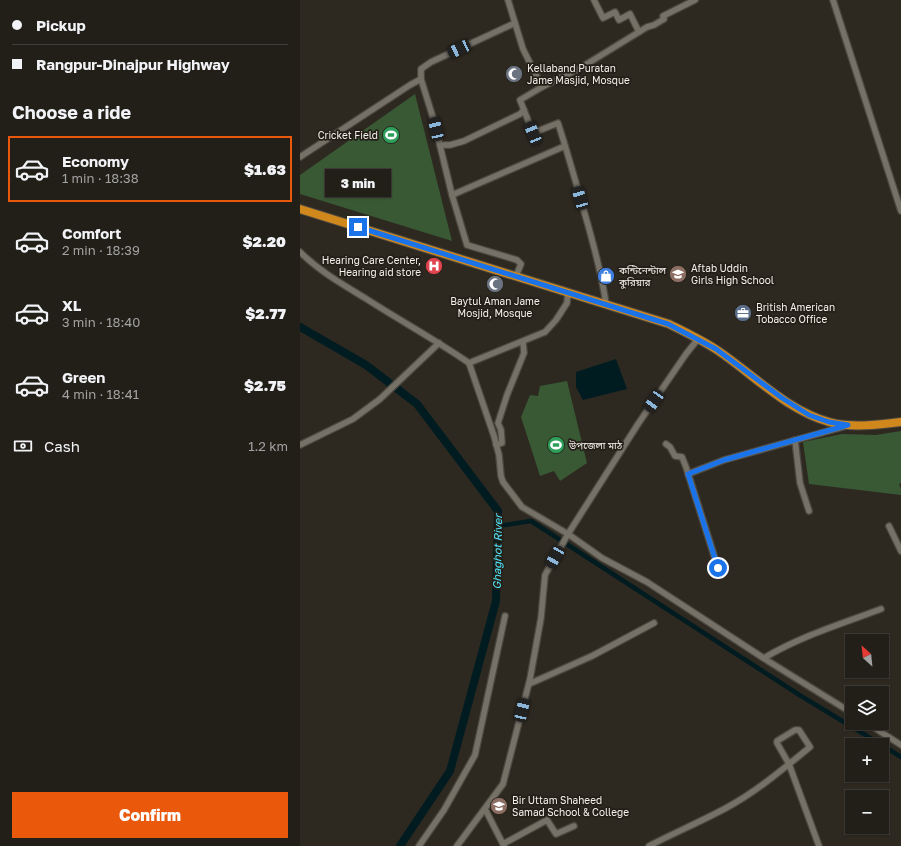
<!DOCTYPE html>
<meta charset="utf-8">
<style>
:root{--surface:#221f19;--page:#2a2722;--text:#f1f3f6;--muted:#a2a2a2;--line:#3f3d38;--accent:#ea580c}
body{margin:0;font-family:"Golos Text","Noto Sans Bengali",sans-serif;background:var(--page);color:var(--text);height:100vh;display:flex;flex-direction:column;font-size:15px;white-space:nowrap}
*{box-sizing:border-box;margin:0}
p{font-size:13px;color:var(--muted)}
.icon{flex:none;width:22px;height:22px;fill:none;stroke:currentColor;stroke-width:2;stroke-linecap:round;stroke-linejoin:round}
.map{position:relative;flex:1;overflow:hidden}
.sheet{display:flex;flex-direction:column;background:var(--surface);width:300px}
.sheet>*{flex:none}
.banner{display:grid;align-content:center;height:88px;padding:0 12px;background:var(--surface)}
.needle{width:26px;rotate:333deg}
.controls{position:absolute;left:545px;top:634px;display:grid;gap:8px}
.controls a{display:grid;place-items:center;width:44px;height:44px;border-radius:0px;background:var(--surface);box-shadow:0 1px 3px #0004,0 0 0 1px var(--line);font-size:20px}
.end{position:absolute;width:18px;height:18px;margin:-9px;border:5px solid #1a73e8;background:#fff;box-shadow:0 0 0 2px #fff}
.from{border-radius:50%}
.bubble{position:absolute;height:28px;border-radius:0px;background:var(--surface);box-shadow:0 1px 3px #0004,0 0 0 1px var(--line);font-size:13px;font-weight:800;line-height:28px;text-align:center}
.car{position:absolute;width:12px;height:24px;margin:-12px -6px;border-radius:5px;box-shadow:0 0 3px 1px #0007;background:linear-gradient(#222 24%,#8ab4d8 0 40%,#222 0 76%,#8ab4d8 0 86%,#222 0)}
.banner b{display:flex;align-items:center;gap:14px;height:38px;font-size:15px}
.banner b+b{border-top:1px solid var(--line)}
.banner i{width:10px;height:10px;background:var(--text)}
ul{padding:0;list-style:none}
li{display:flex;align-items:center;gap:12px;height:66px;margin:0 8px 6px;padding:0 4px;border:2px solid transparent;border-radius:0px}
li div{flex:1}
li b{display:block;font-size:15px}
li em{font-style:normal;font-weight:800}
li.selected{border-color:var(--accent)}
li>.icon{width:36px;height:36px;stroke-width:1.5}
h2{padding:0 12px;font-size:18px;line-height:48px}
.pay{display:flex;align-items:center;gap:10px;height:44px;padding:0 12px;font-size:15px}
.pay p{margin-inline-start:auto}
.action{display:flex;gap:8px;margin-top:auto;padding:8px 12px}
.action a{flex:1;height:46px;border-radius:0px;background:var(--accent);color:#fff;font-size:16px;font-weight:800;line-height:46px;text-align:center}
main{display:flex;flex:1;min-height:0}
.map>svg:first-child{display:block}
.green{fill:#395834}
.water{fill:#001c21}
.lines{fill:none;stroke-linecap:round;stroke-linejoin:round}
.canal{stroke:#001c21;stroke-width:4.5}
.river{stroke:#001c21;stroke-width:8}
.minor-casing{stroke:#4b4840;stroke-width:8}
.highway-casing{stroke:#4b4840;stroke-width:10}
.minor{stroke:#757167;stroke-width:5.5}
.highway{stroke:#d0871c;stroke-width:8}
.route{stroke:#1a73e8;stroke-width:5}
.labels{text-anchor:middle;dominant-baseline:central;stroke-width:3.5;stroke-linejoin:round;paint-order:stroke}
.poi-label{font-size:10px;fill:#f4f1ec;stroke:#242018;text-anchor:start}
.water-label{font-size:11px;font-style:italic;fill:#50e7fd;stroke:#242018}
</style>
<main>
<section class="sheet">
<div class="banner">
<b><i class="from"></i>Pickup</b>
<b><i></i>Rangpur-Dinajpur Highway</b>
</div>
<h2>Choose a ride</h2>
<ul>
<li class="selected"><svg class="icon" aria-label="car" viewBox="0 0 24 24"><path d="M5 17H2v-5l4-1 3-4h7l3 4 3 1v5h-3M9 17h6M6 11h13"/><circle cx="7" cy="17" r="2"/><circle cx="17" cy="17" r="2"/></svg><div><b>Economy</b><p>1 min · 18:38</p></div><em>$1.63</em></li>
<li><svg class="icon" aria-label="car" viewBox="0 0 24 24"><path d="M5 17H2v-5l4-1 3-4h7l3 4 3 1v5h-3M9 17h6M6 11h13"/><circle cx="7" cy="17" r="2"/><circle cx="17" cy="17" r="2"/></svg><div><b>Comfort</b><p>2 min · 18:39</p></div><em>$2.20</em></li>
<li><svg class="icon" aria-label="car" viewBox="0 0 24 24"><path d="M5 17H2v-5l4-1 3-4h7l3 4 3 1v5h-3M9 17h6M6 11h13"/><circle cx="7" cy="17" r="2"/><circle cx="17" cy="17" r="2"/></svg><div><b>XL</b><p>3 min · 18:40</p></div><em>$2.77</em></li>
<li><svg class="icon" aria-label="car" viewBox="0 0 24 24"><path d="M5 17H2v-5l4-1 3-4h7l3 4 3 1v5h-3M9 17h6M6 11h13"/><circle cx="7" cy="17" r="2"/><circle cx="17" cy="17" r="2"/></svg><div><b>Green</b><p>4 min · 18:41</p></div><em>$2.75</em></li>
</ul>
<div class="pay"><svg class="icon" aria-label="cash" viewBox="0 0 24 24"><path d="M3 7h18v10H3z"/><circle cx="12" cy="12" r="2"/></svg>Cash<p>1.2 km</p></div>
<div class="action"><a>Confirm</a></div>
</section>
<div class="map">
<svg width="601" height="846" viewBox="0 0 601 846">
<rect width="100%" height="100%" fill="#2d2921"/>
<!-- green -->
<g class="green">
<path d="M115,94L152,241L0,194V175Z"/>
<path d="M267,381L287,463L260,481L254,471L240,476L221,417L230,395L238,396L240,386Z"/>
<path d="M601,431V483L599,484L601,489V495L509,484L503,442L542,434L576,435Z"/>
</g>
<!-- water -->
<path class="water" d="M316,359L327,389L283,400L276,387V372Z"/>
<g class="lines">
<!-- canal -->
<g class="canal">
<path d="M198,526L231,521L501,696L582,745"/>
<path d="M582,745L601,757"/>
</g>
<!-- river -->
<path class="river" d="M0,327L66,365L117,404L198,511L196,601L150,771L100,846"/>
<defs>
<g id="minor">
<path d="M208,0L223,49L242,87L220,100L233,133L258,123C268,154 277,186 286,218C294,246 302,275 306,304"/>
<path d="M294,0L303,18L315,12L319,20L330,14L339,32"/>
<path d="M533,0L601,211"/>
<path d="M242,87L282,67L347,27L354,25L364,19L363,16L395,0"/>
<path d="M140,145H150L164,141L220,114L224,110"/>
<path d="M0,157L110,85L121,79"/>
<path d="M152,195L134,121L121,79V69L131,62L215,23"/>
<path d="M0,252C19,271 42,284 65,298C99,320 136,340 169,363L245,332L256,320L267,303L268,292"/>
<path d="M216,276L221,264L217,260L167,245L152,195L265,146"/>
<path d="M169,363L194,436L199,455L201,476L203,482L222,507L268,534L302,558L347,582L468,661L552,713"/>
<path d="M495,440L500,483L509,511"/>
<path d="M366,444L370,447L375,456L382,457L386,467L418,568"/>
<path d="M0,445L53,419L80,399L139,343"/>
<path d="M196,445L202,443L201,430L198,423L207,395L224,353L223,342"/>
<path d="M388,474L424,460L546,426"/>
<path d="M589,526L601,551"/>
<path d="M464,658C501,636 541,624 581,609"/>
<path d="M229,684L292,656L354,623"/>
<path d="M567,723L601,745"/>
<path d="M185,809L204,846"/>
<path d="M203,844L247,820L256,834L274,826"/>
<path d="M119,846L144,810L175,755L205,616"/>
<path d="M157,846L203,784L230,679L241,618L245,575L268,534L338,424L386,354L398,339"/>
<path d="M349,846C374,833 400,822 426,808C456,792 483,769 510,747L499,730H495L477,741V743L489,764L519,846"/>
</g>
<path id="highway" d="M0,209L369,324C385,332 402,340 417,350C453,374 486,410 529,422C551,428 578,425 601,422"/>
</defs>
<!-- minor casing -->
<use href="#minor" class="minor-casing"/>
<!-- highway casing -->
<use href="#highway" class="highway-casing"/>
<!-- minor -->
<use href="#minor" class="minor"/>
<!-- highway -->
<use href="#highway" class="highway"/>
</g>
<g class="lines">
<!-- route -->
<path class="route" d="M58,227L368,324L416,349L482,398L509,415L529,422L548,425L424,460L388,474L418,568"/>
</g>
<!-- icons -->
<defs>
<symbol id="mosque-disc" viewBox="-11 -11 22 22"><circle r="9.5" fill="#6b7280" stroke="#242018"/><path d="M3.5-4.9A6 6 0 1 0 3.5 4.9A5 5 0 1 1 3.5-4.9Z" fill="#fff"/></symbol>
<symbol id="stadium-disc" viewBox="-11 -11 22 22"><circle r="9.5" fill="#2e9e5b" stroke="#242018"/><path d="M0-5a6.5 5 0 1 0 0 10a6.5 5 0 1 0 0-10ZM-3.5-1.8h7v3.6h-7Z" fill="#fff"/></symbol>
<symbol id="hospital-disc" viewBox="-11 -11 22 22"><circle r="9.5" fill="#e0444e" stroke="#242018"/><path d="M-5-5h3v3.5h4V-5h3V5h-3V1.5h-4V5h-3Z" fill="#fff"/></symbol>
<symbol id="school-disc" viewBox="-11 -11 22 22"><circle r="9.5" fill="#8d6e63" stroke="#242018"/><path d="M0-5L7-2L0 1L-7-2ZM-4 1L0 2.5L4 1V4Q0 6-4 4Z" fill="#fff"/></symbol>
<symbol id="shop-disc" viewBox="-11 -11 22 22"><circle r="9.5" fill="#3f7fe0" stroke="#242018"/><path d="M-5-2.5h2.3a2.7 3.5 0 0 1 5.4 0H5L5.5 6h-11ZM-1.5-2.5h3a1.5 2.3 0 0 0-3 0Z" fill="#fff"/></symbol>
<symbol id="office-disc" viewBox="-11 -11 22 22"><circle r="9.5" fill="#5c6f8a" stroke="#242018"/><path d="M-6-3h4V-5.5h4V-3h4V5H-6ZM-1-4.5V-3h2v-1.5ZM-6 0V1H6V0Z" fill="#fff"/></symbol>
<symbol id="university-disc" viewBox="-11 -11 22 22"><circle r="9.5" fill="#8d6e63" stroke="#242018"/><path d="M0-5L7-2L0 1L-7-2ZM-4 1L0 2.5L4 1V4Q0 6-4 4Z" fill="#fff"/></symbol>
</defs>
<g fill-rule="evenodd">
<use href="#mosque-disc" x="204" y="64" width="20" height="20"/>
<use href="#stadium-disc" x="81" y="125" width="20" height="20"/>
<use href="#hospital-disc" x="124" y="256" width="20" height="20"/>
<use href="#school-disc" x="368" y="264" width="20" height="20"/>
<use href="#shop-disc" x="296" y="266" width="20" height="20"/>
<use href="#mosque-disc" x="185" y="274" width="20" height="20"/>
<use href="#office-disc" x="433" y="303" width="20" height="20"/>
<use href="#stadium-disc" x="246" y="435" width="20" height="20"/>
<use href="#university-disc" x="189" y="796" width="20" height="20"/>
</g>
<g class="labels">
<!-- poi labels -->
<g class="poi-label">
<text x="227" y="68">Kellaband Puratan<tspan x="227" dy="12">Jame Masjid, Mosque</tspan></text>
<text x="78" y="135" text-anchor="end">Cricket Field</text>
<text x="121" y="260" text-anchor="end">Hearing Care Center,<tspan x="121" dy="12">Hearing aid store</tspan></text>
<text x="391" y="268">Aftab Uddin<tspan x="391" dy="12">Girls High School</tspan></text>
<text x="319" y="270">কন্টিনেন্টাল<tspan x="319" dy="12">কুরিয়ার</tspan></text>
<text x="195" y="301" text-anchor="middle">Baytul Aman Jame<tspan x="195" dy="12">Mosjid, Mosque</tspan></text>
<text x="456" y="307">British American<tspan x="456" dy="12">Tobacco Office</tspan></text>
<text x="269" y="445">উপজেলা মাঠ</text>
<text x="212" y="800">Bir Uttam Shaheed<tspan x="212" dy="12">Samad School &amp; College</tspan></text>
</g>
<!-- water labels -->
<g class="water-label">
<text transform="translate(197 552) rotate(-89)">Ghaghot River</text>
</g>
</g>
</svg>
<div class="controls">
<a><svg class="needle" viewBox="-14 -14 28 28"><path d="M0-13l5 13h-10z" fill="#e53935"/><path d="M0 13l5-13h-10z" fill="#a2a2a2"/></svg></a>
<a><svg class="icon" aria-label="layers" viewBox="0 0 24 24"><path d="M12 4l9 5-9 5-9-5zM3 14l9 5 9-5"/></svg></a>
<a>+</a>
<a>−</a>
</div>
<i class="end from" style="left:418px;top:568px"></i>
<i class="end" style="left:58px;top:227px"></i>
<div class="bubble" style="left:25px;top:169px;width:66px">3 min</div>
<i class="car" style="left:159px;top:49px;rotate:245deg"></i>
<i class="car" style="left:136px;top:129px;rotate:347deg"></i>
<i class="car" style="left:233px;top:133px;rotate:338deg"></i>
<i class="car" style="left:280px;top:198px;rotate:344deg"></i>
<i class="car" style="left:354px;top:401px;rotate:215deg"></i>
<i class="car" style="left:255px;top:557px;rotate:210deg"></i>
<i class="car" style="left:222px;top:710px;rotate:13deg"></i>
</div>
</main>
